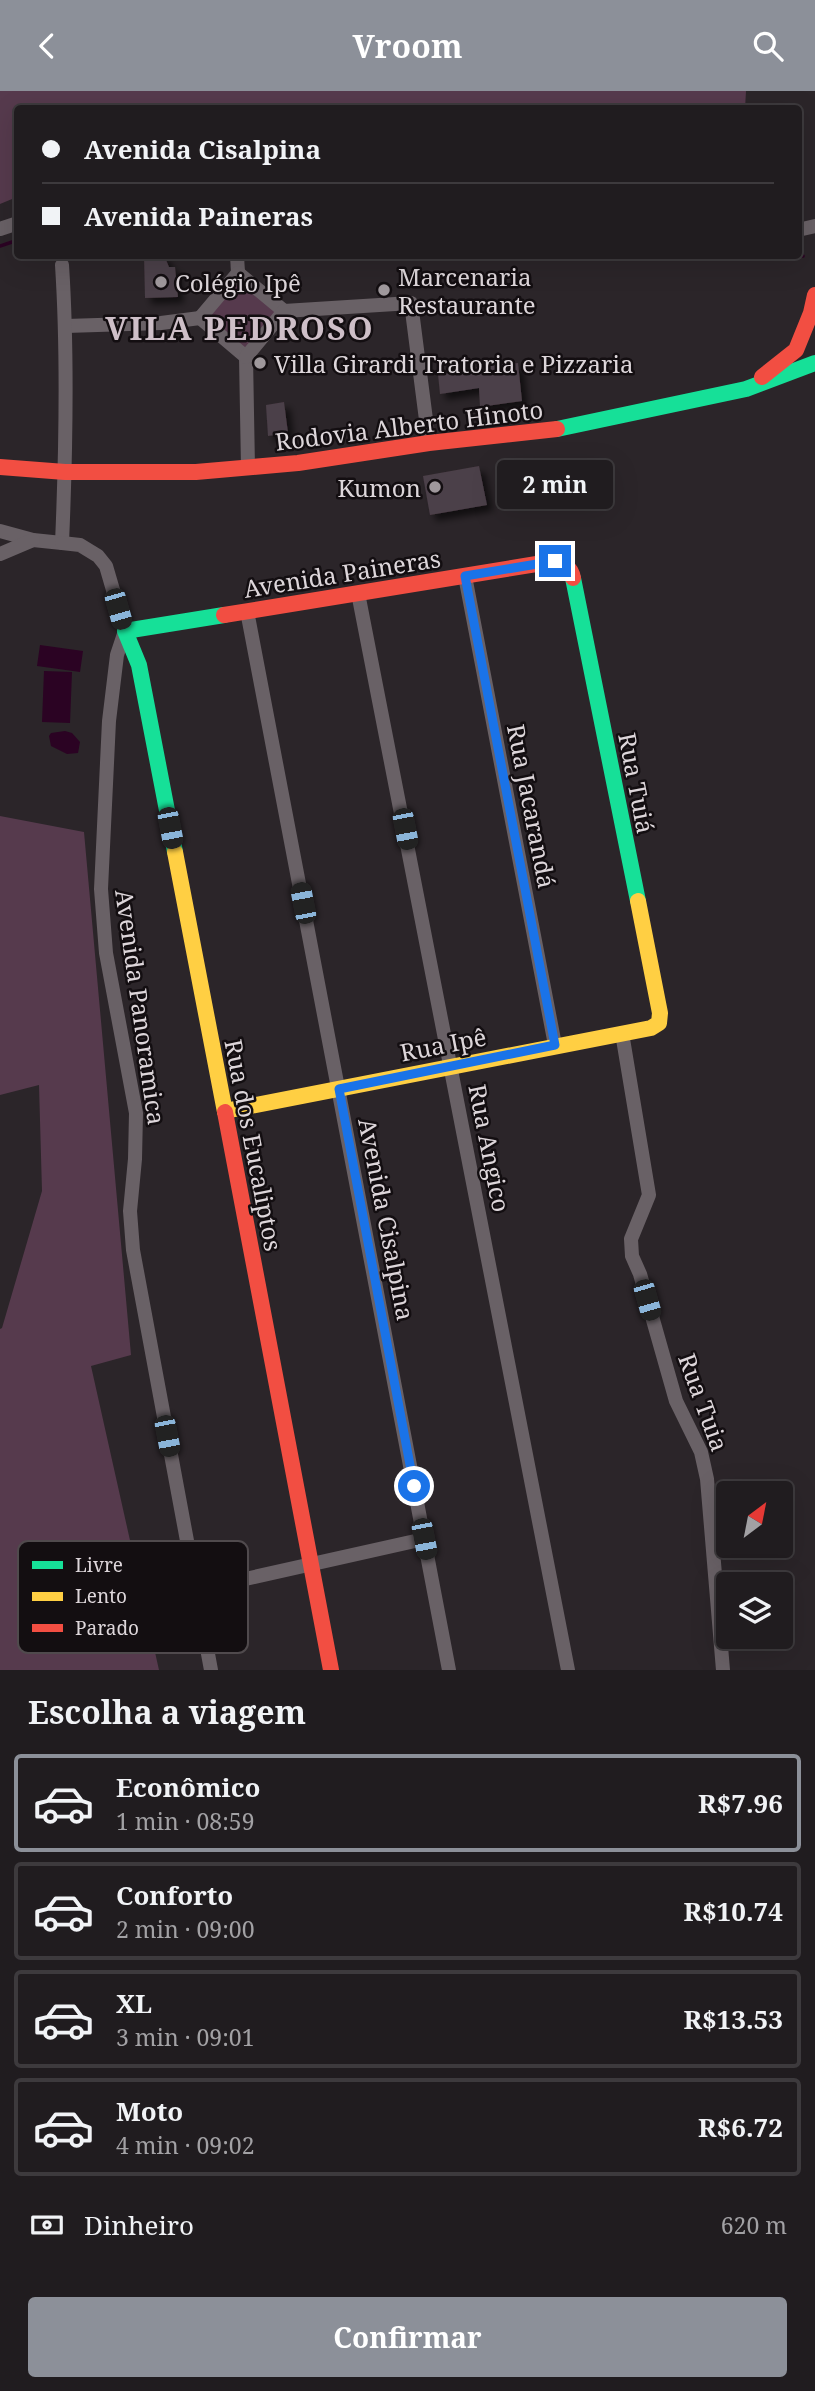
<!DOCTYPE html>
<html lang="pt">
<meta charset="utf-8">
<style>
:root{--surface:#201c1f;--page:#282528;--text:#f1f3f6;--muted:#a2a1a4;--line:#3d3a3d;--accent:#8c9099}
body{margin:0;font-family:"Noto Serif",serif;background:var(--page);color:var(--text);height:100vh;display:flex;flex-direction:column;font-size:26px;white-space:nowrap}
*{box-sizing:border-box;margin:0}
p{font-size:23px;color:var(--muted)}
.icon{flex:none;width:38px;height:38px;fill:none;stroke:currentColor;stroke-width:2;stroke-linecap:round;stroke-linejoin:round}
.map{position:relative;height:1579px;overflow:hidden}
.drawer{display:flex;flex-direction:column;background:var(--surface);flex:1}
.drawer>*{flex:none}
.top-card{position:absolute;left:14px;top:14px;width:788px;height:154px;border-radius:7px;box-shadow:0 7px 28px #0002,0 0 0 2px var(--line);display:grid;align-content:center;height:154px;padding:0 28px;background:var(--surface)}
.needle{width:46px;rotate:32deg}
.tools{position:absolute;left:716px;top:1390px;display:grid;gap:14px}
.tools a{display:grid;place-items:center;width:77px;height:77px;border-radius:7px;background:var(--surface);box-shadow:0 7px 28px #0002,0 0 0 2px var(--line);font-size:35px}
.end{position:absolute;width:32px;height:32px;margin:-16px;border:9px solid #1a73e8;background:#fff;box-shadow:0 0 0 4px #fff}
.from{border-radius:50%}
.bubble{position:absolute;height:49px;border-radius:7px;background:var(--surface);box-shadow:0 7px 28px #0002,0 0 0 2px var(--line);font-size:23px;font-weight:700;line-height:49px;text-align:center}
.car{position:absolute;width:21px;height:42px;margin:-21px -10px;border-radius:9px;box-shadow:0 0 5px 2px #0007;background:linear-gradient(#222 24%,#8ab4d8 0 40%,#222 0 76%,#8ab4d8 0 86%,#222 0)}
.top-card b{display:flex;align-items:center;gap:24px;height:66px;font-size:26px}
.top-card b+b{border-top:2px solid var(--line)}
.top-card i{width:18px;height:18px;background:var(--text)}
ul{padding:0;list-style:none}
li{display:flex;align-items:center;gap:21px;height:98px;margin:0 14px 10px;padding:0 14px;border:4px solid var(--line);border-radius:7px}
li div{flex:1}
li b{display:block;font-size:26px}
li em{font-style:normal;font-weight:700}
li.on{border-color:var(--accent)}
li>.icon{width:63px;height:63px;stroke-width:1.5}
h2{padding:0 28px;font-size:32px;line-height:84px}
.pay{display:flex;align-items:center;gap:18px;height:77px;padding:0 28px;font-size:26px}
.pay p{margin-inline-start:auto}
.button{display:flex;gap:14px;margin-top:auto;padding:14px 28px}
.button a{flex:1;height:80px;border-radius:7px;background:var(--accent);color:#fff;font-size:28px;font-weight:700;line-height:80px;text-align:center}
header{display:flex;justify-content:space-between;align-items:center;height:91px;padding:0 28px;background:var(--accent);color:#fff;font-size:32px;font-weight:700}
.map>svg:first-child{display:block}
.green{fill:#563a4d}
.water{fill:#2b0323}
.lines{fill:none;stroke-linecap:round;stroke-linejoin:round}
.stream{stroke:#2b0323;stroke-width:3.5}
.building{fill:#4c3f48;filter:url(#shadow)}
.street{stroke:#696166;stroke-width:14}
.fast{stroke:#16e098;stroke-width:16}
.slow{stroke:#ffcf43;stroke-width:16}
.jam{stroke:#f24e42;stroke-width:16}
.route{stroke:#1a73e8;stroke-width:9}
.poi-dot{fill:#9f989c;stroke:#130e11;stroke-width:2.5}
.labels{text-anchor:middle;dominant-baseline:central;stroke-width:5;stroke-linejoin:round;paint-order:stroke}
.poi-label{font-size:24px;fill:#ddd6da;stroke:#130e11;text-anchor:start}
.street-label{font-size:24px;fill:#ddd6da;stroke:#130e11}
.district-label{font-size:32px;font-weight:bold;letter-spacing:2px;fill:#cebfc8;stroke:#130e11}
.key{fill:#130e11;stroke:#504a4d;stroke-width:2}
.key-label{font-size:19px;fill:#ddd6da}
</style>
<header><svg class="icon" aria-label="back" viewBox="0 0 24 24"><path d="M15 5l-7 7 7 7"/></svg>Vroom<svg class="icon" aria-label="search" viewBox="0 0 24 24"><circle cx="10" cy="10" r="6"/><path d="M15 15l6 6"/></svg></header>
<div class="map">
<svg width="815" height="1579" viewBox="0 0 815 1579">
<defs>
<filter id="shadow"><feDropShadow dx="6" dy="6" stdDeviation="3.5" flood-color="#0009"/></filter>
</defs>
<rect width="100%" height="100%" fill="#2b2529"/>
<!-- green -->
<g class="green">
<path d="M0,0H746L745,18H18L17,106L0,113Z"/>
<path d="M239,188L278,220L246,260L206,227Z"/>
<path d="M0,725L84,741L131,1264L91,1275L159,1579H0V1238L2,1237L42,1100L39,994L0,1004Z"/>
</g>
<!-- water -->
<g class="water">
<path d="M40,554L83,560L80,581L37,575Z"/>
<path d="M44,580L72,581L70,632L42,631Z"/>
<path d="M65,640L72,642L80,651L78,662L67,663L51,655L49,645L51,642Z"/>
</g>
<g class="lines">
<!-- stream -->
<g class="stream">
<path d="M0,155L18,149"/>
<path d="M795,164L803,165"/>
</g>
</g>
<!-- building -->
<g class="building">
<path d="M144,164H164L169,176H175L178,206L145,207Z"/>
<path d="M518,272L522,310L480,316L479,297L440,303L438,283L477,279L476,276Z"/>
<path d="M284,311L288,342L268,345L266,314Z"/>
<path d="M479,375L487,414L430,424L423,385Z"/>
</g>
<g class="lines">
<!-- street -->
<g class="street">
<path d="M0,138L18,132"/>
<path d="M798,139L815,135"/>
<path d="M237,164L238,182"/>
<path d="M238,182L284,220"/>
<path d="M284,220L411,212L429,352"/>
<path d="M200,227L246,266"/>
<path d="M200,227L238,182"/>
<path d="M66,235L161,232L200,227"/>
<path d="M246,266L248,377"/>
<path d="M246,266L284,220"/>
<path d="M0,440L33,449L62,452C66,359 68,266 62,174"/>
<path d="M62,452L80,454L98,465L106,475L125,540L117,564L109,630L101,798L106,862L136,1022L135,1068L130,1120L133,1159L211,1579"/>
<path d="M0,463L33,449"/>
<path d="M465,485L555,954"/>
<path d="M358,502L568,1579"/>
<path d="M247,520L449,1579"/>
<path d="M622,942L649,1104L631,1148L632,1165L640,1183L676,1310L701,1361L707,1388L723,1579"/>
<path d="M196,1499L424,1448"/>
</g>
<!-- fast -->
<g class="fast">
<path d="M557,338L746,298L815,272"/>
<path d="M573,487L638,810"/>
<path d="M175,761L139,574L125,540L224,524"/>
</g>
<!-- slow -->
<g class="slow">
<path d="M175,761L225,1021"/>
<path d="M225,1020L651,937L659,932L660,922L638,810"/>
</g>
<!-- jam -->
<g class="jam">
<path d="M762,286L796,259L811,222L815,204"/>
<path d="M0,376L65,381H196L298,372L429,352L557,338"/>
<path d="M224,524L555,470C564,473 571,476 573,487"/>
<path d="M225,1021L331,1579"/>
</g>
</g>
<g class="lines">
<!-- route -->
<path class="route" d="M414,1395L339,998L555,954L465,485L555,470"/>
</g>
<!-- markers -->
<g class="poi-dot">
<circle cx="161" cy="191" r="7"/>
<circle cx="384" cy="199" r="7"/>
<circle cx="260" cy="272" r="7"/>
<circle cx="435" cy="396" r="7"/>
</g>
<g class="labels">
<!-- poi labels -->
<g class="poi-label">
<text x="398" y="185">Marcenaria<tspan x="398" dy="28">Restaurante</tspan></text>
<text x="175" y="191">Colégio Ipê</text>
<text x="274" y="272">Villa Girardi Tratoria e Pizzaria</text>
<text x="421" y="396" text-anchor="end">Kumon</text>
</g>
<!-- street labels -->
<g class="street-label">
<text transform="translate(409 334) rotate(-7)">Rodovia Alberto Hinoto</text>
<text transform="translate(342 482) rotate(-9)">Avenida Paineras</text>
<text transform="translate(637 692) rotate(79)">Rua Tuiá</text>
<text transform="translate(532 715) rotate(79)">Rua Jacarandá</text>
<text transform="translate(141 916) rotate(82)">Avenida Panoramica</text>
<text transform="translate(443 953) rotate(-11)">Rua Ipê</text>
<text transform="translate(254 1054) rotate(79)">Rua dos Eucaliptos</text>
<text transform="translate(490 1057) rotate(79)">Rua Angico</text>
<text transform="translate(387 1128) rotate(79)">Avenida Cisalpina</text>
<text transform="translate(704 1311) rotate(70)">Rua Tuia</text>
</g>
<!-- district labels -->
<g class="district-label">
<text x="240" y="236">VILA PEDROSO</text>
</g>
</g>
<!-- legend -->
<rect x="18" y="1450" width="230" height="112" rx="10" class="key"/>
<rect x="32" y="1470" width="31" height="8" fill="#16e098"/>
<rect x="32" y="1501" width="31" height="9" fill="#ffcf43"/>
<rect x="32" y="1533" width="31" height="8" fill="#f24e42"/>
<g class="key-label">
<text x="75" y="1481">Livre</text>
<text x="75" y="1512">Lento</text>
<text x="75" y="1544">Parado</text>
</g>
</svg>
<div class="tools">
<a><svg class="needle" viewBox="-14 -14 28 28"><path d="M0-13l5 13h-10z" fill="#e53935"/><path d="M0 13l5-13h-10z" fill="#a2a1a4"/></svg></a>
<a><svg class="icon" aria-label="layers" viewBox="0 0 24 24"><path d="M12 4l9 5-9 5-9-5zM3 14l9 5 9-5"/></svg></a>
</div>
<i class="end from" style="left:414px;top:1395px"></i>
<i class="end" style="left:555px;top:470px"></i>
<div class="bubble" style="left:497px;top:369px;width:116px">2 min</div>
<i class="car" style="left:118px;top:518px;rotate:164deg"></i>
<i class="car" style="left:170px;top:737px;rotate:169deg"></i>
<i class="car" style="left:405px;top:738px;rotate:169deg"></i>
<i class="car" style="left:303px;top:812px;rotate:349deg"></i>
<i class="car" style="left:647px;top:1209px;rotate:164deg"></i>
<i class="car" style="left:167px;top:1345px;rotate:169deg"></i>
<i class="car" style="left:424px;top:1448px;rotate:169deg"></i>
<div class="top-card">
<b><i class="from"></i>Avenida Cisalpina</b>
<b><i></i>Avenida Paineras</b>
</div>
</div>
<section class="drawer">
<h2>Escolha a viagem</h2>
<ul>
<li class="on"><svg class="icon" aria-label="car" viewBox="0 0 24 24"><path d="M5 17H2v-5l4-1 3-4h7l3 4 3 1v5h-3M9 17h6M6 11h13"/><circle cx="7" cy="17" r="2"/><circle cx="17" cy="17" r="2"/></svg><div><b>Econômico</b><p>1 min · 08:59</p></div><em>R$7.96</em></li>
<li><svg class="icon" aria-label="car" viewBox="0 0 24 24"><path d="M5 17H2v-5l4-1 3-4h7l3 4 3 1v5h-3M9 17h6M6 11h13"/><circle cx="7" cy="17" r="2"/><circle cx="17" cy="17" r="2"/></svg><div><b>Conforto</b><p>2 min · 09:00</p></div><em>R$10.74</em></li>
<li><svg class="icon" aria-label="car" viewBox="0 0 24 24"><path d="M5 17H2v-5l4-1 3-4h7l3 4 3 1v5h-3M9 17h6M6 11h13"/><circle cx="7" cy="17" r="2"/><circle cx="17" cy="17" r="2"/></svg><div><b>XL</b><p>3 min · 09:01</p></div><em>R$13.53</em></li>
<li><svg class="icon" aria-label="car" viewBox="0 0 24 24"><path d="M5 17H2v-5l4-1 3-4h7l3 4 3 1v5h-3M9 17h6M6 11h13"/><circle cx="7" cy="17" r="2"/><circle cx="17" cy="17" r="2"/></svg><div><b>Moto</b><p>4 min · 09:02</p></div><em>R$6.72</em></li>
</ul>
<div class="pay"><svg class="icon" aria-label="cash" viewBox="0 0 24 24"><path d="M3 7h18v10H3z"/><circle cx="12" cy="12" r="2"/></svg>Dinheiro<p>620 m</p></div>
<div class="button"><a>Confirmar</a></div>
</section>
